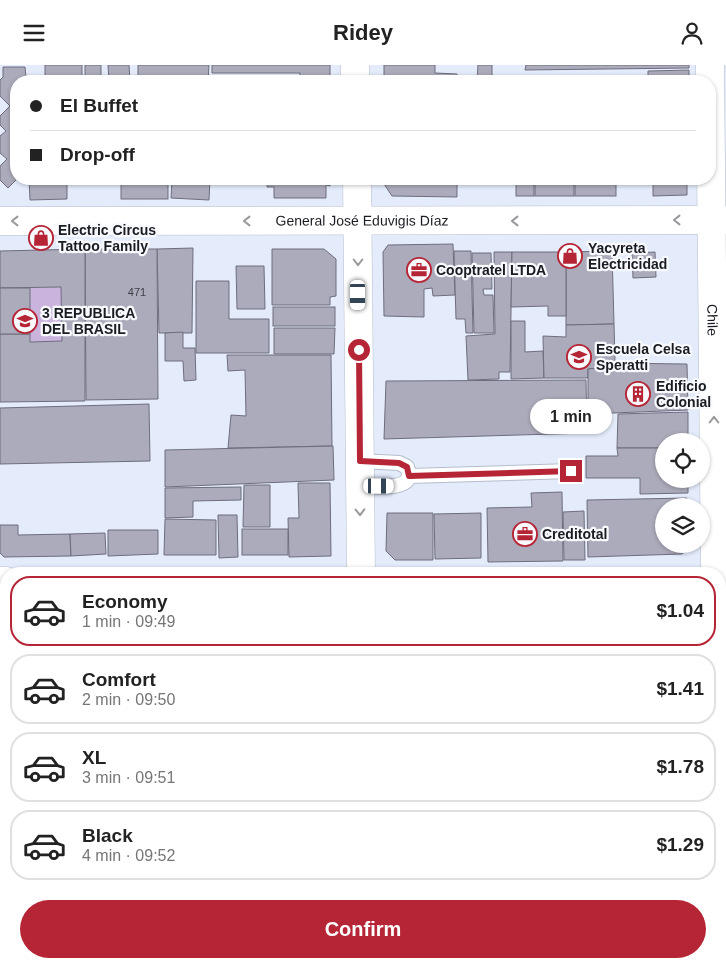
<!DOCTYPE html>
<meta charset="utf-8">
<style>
:root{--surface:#fff;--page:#f2f2f2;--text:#222;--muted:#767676;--line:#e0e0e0;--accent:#b62536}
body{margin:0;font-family:Arial,sans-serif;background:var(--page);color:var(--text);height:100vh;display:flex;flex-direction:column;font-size:19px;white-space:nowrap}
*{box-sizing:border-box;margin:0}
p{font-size:16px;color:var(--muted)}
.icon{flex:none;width:28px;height:28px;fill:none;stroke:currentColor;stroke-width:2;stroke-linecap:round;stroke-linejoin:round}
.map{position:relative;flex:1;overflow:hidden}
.side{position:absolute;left:0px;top:502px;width:726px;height:401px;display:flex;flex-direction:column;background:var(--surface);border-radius:20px 20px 0 0;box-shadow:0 1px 4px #0004}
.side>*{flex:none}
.banner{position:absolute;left:10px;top:10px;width:706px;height:110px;border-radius:20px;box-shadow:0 1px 4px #0004;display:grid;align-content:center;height:110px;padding:0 20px;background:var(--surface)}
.controls{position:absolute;left:655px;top:368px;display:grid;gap:10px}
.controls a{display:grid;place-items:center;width:55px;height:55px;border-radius:50%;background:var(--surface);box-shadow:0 1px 4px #0004;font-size:25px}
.end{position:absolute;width:22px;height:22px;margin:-11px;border:6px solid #b62536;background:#fff;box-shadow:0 0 0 2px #fff}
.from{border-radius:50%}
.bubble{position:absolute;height:35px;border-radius:18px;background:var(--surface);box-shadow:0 1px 4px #0004;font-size:16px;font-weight:800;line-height:35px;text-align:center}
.car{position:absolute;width:15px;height:30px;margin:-15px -8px;border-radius:6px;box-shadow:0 0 4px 1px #0007;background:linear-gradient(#fff 24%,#345 0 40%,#fff 0 76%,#345 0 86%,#fff 0)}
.banner b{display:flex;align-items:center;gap:18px;height:48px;font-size:19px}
.banner b+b{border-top:1px solid var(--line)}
.banner i{width:12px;height:12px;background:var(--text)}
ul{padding:9px 0 0;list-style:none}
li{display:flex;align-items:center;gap:15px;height:70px;margin:0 10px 8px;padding:0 10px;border:2px solid var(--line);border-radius:20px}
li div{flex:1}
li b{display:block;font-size:19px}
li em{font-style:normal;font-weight:800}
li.current{border-color:var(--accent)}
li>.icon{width:45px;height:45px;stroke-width:1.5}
.cta{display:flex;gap:10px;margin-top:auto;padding:10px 20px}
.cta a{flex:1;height:58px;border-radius:30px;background:var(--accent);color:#fff;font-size:20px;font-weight:800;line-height:58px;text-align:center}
header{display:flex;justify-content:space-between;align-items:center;height:65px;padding:0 20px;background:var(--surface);font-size:22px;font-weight:800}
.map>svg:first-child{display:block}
.green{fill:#cab3dc}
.building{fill:#ababbb;stroke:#6e6d7d}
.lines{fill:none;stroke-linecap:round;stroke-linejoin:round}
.service-casing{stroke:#b5bdcc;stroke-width:16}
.minor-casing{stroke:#b5bdcc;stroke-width:29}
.tertiary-casing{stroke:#b5bdcc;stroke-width:29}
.service{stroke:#fff;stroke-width:14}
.minor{stroke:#fff;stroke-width:28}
.tertiary{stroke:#fff;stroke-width:28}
.oneway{stroke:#98999c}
.route{stroke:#b62536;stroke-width:6}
.labels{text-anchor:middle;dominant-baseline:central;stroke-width:4.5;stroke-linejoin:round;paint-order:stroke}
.number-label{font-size:11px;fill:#3e4048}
.street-label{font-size:14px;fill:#191c22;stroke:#f8f9fd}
.poi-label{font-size:14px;font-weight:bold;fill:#191c22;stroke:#f8f9fd;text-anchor:start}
</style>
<header><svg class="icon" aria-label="menu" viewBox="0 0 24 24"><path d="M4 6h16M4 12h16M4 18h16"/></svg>Ridey<svg class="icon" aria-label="person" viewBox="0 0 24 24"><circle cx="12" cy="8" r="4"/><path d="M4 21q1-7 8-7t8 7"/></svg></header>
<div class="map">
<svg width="726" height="903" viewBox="0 0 726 903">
<rect width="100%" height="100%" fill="#e4ecfc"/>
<!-- green -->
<path class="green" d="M61,222L62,276L30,277V223Z"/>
<!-- building -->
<g class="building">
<rect x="45" y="0" width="37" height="16"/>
<rect x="85" y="0" width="16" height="16"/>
<path d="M108,0H129L130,16H109Z"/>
<path d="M138,0H209L208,16L138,15Z"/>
<path d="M212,0H330V16H299L300,8H212Z"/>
<path d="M384,0H435V8L457,9V16H384Z"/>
<path d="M478,0H492V16H477Z"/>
<path d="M526,0H689V3L525,5Z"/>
<path d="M3,2H25L26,12L29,16H16L17,114L8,123L0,115V101L7,94L0,88V71L6,66L0,60V51L10,41L0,31V15L3,12Z"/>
<path d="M689,5V16H648V6Z"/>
<path d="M29,114H67V134L30,135Z"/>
<rect x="121" y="114" width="47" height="20"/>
<path d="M172,114H210L209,135L171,133Z"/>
<path d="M268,114H330V121L326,120V133H274V122H267Z"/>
<path d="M384,114H457V132L392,131L384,119Z"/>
<rect x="516" y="114" width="18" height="17"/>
<rect x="535" y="114" width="39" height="17"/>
<rect x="575" y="114" width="41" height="17"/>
<path d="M653,114H687V130L653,131Z"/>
<path d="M453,179L455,230L433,231L432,223L424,224V252L384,251L383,187L388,180Z"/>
<path d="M193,183L192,268H159L157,184Z"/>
<path d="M85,184H157L158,334L86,335Z"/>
<path d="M85,184V336L0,337V269H30V277L62,276L61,222L0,223V186Z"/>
<path d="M272,184H324L336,194V231L330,232V240H272Z"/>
<path d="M454,186H471L473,268H466L465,254H456Z"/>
<path d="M612,186L614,259L566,260V187Z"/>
<path d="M494,187H512L510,307H499V314L468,315L466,271L495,269Z"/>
<path d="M512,187H566V251H548V241L511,242Z"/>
<path d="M655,187L656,212L633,213L632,188Z"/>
<path d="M472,188H491L492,224H483L484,230H493L494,268H474Z"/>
<path d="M236,201H264L265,244H237Z"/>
<path d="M196,216H229V254H269V288H196Z"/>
<rect x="0" y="223" width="30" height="46"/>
<rect x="273" y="242" width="62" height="19"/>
<path d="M511,256H525V287L543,286L544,313L511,314Z"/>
<path d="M614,259L615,298H607V302L588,304V313H544L543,271L566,272V260Z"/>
<path d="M274,263H335L334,289H274Z"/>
<path d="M183,267V283H195L196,315L184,316L183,296H165V268Z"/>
<path d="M227,290H331L332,381L228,383L231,350L246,351L245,305L228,306Z"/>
<path d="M607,298L687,299L688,345L588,349V304L607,302Z"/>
<path d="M586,315L587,368L384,374L386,316Z"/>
<path d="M149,339L150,396L0,399V343Z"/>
<path d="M688,347V376H664V383H617L618,349Z"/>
<path d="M333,381L334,415L165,422V385Z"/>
<path d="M617,383H664V414H688V428L640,429V413H586V391H618Z"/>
<path d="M298,418H330L331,491L289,492L288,453H299Z"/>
<path d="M244,420H270V462H243Z"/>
<path d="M241,422V435L193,436V452L165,453V423Z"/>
<path d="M562,427L563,496L488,497L487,443L532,442L531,428Z"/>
<path d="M687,433V441H664V479H688V484L682,489L588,492L587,435Z"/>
<path d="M584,446L585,495H564L563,447Z"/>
<path d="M387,448H433V495H395L386,486Z"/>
<path d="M481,448V493L435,494L434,449Z"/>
<path d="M218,450H237L238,492L219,493Z"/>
<path d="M165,454L216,455V490H164Z"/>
<path d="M0,460H18V470L70,469L71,491L4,492L0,488Z"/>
<rect x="242" y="464" width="46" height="26"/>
<path d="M108,465H158V489L108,491Z"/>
<path d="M105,468L106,489L71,491L70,469Z"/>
<path d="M0,545H6V898H203V903H0Z"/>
<rect x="206" y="898" width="30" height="5"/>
<rect x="318" y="898" width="19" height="5"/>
<rect x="394" y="898" width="142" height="5"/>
<rect x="537" y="898" width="45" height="5"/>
<rect x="616" y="898" width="80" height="5"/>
<path d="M613,899V903H584V900Z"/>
</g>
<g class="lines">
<defs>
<g id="service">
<path d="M360,396L399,398L407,402C408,405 409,407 409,410C408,426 371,421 360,421"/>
<path d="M409,411L571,406"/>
</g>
<g id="minor">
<path d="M355,0V16"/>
<path id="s1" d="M710,0L715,509"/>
<path d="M357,114L361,509"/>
<path d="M720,810L722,903"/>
<path d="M362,898V903"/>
</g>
<g id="tertiary">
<path id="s2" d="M0,156L726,155"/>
<path d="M0,516H6"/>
<path d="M720,516H726"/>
</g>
</defs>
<!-- service casing -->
<use href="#service" class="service-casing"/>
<!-- minor casing -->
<use href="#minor" class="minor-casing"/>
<!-- tertiary casing -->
<use href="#tertiary" class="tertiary-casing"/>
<!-- service -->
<use href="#service" class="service"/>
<!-- minor -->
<use href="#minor" class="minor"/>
<!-- tertiary -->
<use href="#tertiary" class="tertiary"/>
</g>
<!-- one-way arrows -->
<defs><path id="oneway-chevron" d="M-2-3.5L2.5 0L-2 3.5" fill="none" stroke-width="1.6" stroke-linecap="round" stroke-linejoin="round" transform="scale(1.25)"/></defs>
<g class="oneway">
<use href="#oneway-chevron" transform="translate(677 155) rotate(180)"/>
<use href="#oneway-chevron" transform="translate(15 156) rotate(180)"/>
<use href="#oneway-chevron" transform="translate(247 156) rotate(180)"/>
<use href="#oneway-chevron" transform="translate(515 156) rotate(180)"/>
<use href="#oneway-chevron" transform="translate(358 197) rotate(90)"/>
<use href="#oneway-chevron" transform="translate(714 355) rotate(-90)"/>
<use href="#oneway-chevron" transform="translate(360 447) rotate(89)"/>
</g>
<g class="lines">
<!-- route -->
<path class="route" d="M359,285L360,396L399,398L407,402L409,411L571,406"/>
</g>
<!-- icons -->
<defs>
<symbol id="shop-ring" viewBox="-11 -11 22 22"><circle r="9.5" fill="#f8f9fd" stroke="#b62536" stroke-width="1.5"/><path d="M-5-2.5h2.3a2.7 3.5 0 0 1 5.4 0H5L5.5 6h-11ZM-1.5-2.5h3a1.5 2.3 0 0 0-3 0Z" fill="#b62536"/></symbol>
<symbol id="office-ring" viewBox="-11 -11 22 22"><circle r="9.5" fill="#f8f9fd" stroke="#b62536" stroke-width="1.5"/><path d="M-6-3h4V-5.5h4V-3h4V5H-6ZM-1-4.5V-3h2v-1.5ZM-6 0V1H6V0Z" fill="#b62536"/></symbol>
<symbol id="school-ring" viewBox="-11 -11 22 22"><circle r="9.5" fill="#f8f9fd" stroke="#b62536" stroke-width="1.5"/><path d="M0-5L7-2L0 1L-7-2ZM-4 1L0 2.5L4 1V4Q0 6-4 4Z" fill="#b62536"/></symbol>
<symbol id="building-ring" viewBox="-11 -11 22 22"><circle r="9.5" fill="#f8f9fd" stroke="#b62536" stroke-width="1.5"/><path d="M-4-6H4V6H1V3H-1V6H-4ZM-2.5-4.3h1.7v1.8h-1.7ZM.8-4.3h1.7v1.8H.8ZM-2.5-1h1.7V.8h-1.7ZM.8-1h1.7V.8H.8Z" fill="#b62536"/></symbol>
</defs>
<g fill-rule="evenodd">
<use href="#shop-ring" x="27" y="159" width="28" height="28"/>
<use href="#shop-ring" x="556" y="177" width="28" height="28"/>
<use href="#office-ring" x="405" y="191" width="28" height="28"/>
<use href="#school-ring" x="11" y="242" width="28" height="28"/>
<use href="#school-ring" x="565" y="278" width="28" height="28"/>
<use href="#building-ring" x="624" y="315" width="28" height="28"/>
<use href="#office-ring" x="511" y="455" width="28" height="28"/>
</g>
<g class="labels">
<!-- number labels -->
<g class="number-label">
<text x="137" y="227">471</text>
</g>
<!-- street labels -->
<g class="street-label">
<text stroke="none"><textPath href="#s2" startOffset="362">General José Eduvigis Díaz</textPath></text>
<text stroke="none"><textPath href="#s1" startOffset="255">Chile</textPath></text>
</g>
<!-- poi labels -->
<g class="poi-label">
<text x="58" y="165">Electric Circus<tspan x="58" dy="16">Tattoo Family</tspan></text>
<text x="588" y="183">Yacyreta<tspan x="588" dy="16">Electricidad</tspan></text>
<text x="436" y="205">Cooptratel LTDA</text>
<text x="42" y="248">3 REPUBLICA<tspan x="42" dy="16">DEL BRASIL</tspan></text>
<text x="596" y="284">Escuela Celsa<tspan x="596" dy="16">Speratti</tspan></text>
<text x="656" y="321">Edificio<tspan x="656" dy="16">Colonial</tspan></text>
<text x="542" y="469">Creditotal</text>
</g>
</g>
</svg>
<div class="controls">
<a><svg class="icon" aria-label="locate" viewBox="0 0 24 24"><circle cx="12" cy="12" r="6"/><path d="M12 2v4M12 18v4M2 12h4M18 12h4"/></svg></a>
<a><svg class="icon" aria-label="layers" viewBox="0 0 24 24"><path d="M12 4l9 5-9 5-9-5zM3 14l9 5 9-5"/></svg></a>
</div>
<i class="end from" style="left:359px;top:285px"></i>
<i class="end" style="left:571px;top:406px"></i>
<div class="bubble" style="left:530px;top:334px;width:82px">1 min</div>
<i class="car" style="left:358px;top:230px;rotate:180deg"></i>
<i class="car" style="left:379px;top:421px;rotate:90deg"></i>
<div class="banner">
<b><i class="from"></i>El Buffet</b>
<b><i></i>Drop-off</b>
</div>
<section class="side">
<ul>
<li class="current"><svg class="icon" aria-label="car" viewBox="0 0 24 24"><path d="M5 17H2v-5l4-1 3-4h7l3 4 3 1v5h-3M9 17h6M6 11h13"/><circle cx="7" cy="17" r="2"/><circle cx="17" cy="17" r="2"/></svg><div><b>Economy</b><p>1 min · 09:49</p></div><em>$1.04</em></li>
<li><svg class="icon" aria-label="car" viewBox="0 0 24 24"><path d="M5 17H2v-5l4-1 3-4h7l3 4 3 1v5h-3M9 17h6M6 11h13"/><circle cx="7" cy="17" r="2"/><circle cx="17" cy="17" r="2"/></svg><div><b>Comfort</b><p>2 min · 09:50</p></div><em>$1.41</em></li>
<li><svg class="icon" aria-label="car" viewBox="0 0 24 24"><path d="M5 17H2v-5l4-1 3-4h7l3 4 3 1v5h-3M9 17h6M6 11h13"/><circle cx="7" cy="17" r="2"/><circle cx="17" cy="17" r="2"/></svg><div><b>XL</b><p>3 min · 09:51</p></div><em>$1.78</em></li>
<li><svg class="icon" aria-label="car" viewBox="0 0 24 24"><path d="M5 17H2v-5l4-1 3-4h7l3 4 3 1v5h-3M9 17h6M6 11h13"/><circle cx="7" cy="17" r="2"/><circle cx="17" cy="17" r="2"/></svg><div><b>Black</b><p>4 min · 09:52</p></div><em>$1.29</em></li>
</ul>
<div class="cta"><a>Confirm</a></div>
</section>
</div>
